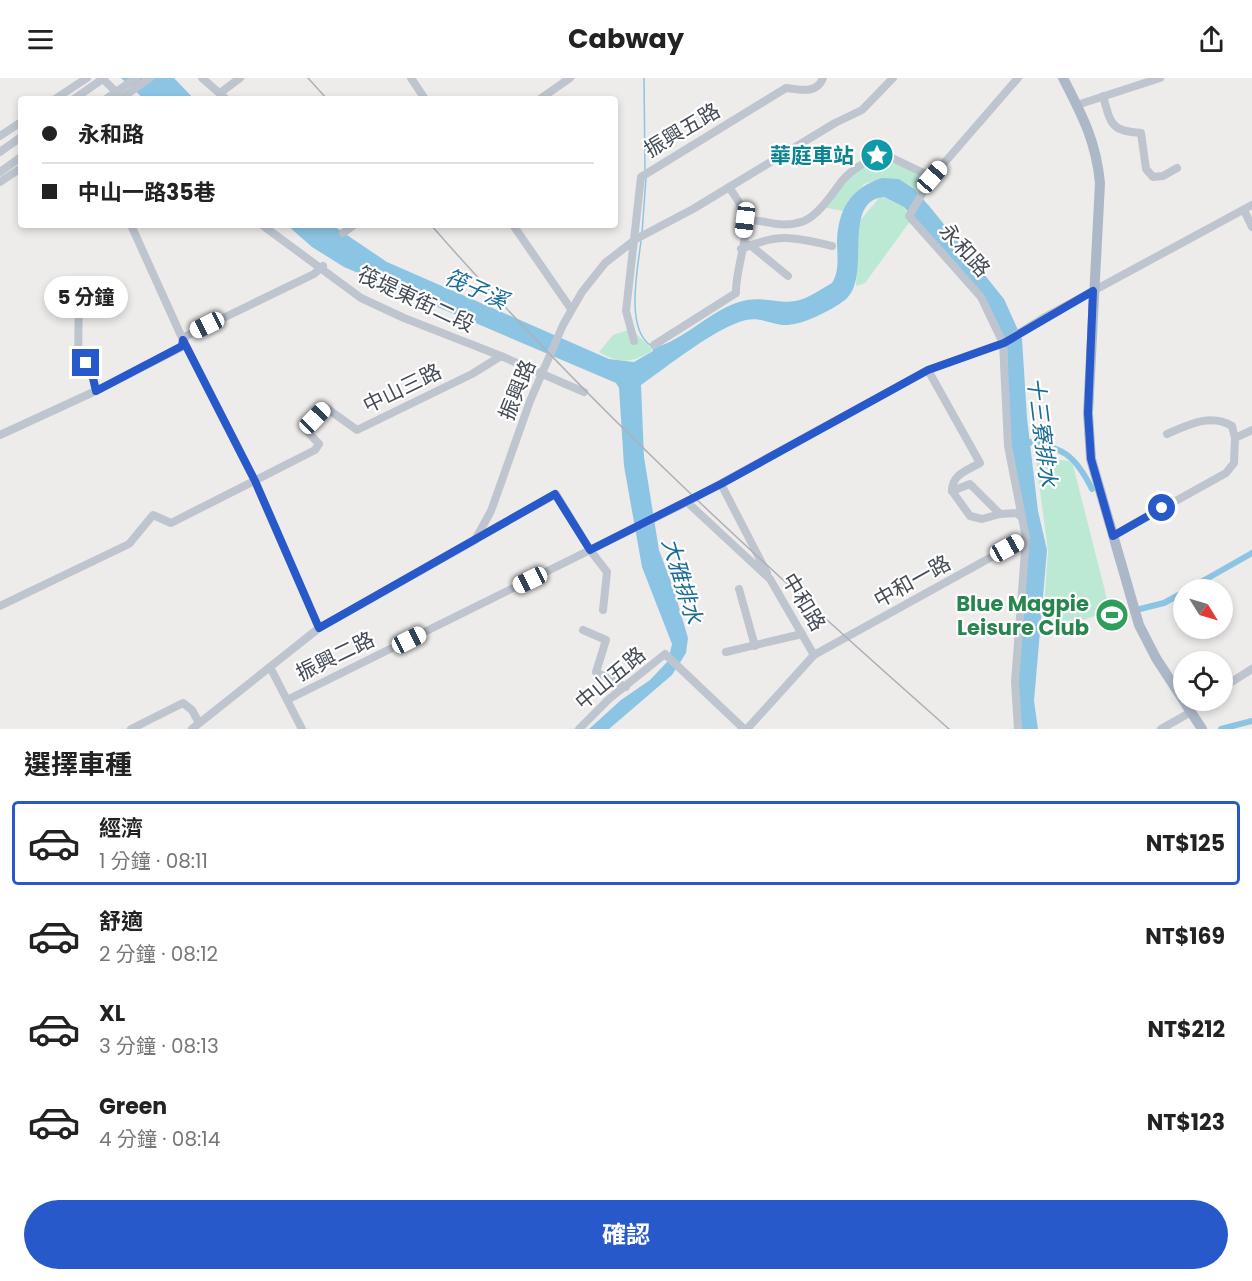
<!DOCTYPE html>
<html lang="zh-TW">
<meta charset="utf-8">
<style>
:root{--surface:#fff;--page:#f6f6f6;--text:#222;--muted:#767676;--line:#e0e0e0;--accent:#2859cb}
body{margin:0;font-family:Poppins,"Noto Sans TC",sans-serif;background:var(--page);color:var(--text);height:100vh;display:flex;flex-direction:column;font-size:22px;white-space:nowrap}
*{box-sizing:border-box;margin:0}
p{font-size:20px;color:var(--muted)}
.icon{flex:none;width:33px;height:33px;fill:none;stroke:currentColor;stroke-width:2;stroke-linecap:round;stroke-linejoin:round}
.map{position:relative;height:651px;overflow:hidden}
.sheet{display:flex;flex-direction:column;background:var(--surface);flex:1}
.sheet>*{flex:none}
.banner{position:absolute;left:18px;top:18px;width:600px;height:132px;border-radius:6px;box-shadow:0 3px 9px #0003;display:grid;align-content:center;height:132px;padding:0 24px;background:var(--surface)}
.needle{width:39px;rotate:127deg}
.tools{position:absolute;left:1173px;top:501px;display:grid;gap:12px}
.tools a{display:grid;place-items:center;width:60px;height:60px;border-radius:50%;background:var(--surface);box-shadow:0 3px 9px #0003;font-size:30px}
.end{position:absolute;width:27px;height:27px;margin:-14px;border:8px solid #2859cb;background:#fff;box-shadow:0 0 0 3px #fff}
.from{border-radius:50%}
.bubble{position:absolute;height:42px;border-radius:21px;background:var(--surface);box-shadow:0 3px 9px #0003;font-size:20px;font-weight:700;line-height:42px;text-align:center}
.car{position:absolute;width:18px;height:36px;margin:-18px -9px;border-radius:8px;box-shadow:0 0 4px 2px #0007;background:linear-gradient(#fff 24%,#345 0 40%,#fff 0 76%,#345 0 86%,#fff 0)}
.banner b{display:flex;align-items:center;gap:21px;height:57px;font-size:22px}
.banner b+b{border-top:2px solid var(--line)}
.banner i{width:15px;height:15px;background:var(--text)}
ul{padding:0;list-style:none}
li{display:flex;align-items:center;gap:18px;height:84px;margin:0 12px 9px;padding:0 12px;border:3px solid transparent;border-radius:6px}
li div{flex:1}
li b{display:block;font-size:22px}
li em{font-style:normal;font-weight:700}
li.current{border-color:var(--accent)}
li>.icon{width:54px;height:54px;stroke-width:1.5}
h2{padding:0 24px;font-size:27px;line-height:72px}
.button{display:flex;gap:12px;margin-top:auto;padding:12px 24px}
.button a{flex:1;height:69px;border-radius:36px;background:var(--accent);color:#fff;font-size:24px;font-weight:700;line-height:69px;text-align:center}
header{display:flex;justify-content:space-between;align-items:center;height:78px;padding:0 24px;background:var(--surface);font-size:27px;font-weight:700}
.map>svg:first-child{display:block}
.green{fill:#bce9d3}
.water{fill:#8cc5e3}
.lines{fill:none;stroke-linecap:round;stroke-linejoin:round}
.stream{stroke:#8cc5e3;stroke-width:1.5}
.canal{stroke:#8cc5e3;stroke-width:6}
.minor{stroke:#bfc5cf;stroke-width:8}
.major{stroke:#acb7c8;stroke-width:10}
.rail{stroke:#aeb0b5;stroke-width:1.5}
.minor-bridge{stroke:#bfc5cf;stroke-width:8}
.route{stroke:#2859cb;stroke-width:8}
.labels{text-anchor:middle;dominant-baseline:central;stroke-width:4.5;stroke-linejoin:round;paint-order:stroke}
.street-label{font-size:21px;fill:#454c56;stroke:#fff}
.culture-label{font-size:21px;font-weight:bold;fill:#0d838f;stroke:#fff;text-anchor:end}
.leisure-label{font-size:21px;font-weight:bold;fill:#27864d;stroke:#fff;text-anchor:end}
.water-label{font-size:22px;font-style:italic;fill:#186c97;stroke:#fff}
</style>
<header><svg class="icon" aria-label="menu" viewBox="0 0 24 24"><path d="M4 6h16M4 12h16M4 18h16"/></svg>Cabway<svg class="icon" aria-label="share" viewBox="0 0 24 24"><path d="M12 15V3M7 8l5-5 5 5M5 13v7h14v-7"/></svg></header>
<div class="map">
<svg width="1252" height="651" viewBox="0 0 1252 651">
<rect width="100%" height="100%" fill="#eeebeb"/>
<!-- green -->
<g class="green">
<path d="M884,76L932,99L919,116L899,101L876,102L883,119L904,129L911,142L865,205L856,208L859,144L879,120L873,103L864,106L843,133L822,129L840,105Z"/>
<path d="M631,251L653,272C634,285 619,286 599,274L613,257Z"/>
<path d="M1052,381L1069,383L1073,387L1110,533C1089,539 1063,553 1043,540L1048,473L1036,382Z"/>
</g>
<!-- water -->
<g class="water">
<path d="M121,0H174L194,21H144Z"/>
<path d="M882,100L899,101L914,111L930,129L1004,221L1022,261L1027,340L1038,433L1047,472L1034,623L1038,651H1022L1016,604L1028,460L1010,368L1007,268L969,205L904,129L884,119C840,123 873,199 845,222C830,233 802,248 782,247C769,245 759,239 746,242C715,250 668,288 641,307L644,379L659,472L674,512L688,560L686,575L672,597L609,651H589L621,622L650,602L668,583L672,566L642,489L624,388L619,310L616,305L344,189L312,169L287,147H332L387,184L609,281L634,284L653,273V270C685,262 708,234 739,224C761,217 777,226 795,223C808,221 821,211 832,205C840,192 837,178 837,164C838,131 851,110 882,100Z"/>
</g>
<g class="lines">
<!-- stream -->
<g class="stream">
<path d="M644,0L645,92"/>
<path d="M642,155L646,100"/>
<path d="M641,163C638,189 625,249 650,267"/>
</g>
<!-- canal -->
<g class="canal">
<path d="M1024,363C1063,370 1074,375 1092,411"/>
<path d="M1187,512L1252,475"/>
<path d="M1140,531L1164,525L1184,514"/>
<path d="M1221,651L1252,643"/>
</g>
<!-- minor -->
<g class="minor">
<path d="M102,0L121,19"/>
<path d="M202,0L226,21"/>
<path d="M411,0L425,21"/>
<path d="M220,15L240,0"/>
<path d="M1103,18C1111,47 1111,53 1141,55L1146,91L1153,99L1163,98L1177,90"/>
<path d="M55,21L87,0"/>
<path d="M540,21L570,0"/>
<path d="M1077,27L1160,0"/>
<path d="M0,58L21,44"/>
<path d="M0,74L21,59"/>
<path d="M0,94L21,79"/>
<path d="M0,104L21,90"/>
<path d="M1244,132L1252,149"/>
<path d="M745,142C767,141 780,152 804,143C818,137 830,119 839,107C848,93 869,81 884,76L932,99"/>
<path d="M131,147L183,262L255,403L319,550"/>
<path d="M262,147L361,220L404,240L501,278"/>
<path d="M513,147L571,231"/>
<path d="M343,155L354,147"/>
<path d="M750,167L788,198"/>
<path d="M741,171C779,155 793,159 832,168"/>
<path d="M634,263L626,233L641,99L786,10C801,12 817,16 823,0"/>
<path d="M654,267L736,215C735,191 751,156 744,134C741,126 734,117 729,109"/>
<path d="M928,292L980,385C968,392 952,396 952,413L970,406L1000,436L1017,435L1021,439"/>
<path d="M96,313L90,287L78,282L79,216L97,214"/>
<path d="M1167,356C1188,347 1210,335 1232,348L1235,360"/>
<path d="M0,357L100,311L182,269L186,258L314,196L323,188"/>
<path d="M721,406L767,495"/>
<path d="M952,413L970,438L982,441L1000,436"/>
<path d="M687,424L770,501L814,577"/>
<path d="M1113,458L1226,395L1234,385L1235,360L1252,352"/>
<path d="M477,460L556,416L590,472L607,494L603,532"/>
<path d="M739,511L755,568"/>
<path d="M0,528L129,466L153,437L171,445L315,372L319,366L305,351L325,329L357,352L472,296L501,278L584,314"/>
<path d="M583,552L606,562L596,594L626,609"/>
<path d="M726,574L802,556"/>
<path d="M270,589L302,651"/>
<path d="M1222,610L1252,591"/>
<path d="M287,622L687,424L928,292L1003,265L1045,239L1252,127"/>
<path d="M1188,630L1201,622"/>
<path d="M131,651L183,625L192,632L199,645"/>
<path d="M192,651L319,550L475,462L491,433L530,323L563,247L582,214L605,185L636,161L693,131L835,45L862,32L893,0"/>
<path d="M579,651L609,621L665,576L744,651"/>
<path d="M747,651L814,577L1026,460"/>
<path d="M1018,651L1015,604L1026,460L1008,368L1003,265L981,219L909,138L932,99L1018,0"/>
<path d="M1161,651L1191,634"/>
</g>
<!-- major -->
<path class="major" d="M1063,0C1082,37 1096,63 1100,105L1088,335L1091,381L1139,547L1156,580L1202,651"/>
<!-- rail -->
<g class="rail">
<path d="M308,0L327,21"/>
<path d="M431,147C589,328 769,492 949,651"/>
</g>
<!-- minor-bridge -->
<g class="minor-bridge">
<path d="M74,21L104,0"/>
<path d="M106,21L136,0"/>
<path d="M120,21L150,0"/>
</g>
</g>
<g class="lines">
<!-- route -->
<path class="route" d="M86,285L90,287L96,313L182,268L183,262L255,403L319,550L555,416L590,472L721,406L928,292L1004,265L1093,213L1088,335L1091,381L1113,458L1162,430"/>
</g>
<!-- icons -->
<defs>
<symbol id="sight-disc" viewBox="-11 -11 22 22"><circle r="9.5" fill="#0f9aa8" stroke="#fff"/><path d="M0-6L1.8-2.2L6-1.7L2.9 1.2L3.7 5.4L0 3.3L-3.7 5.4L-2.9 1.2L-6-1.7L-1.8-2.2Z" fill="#fff"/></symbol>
<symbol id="stadium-disc" viewBox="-11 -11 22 22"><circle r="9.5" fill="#2e9e5b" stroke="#fff"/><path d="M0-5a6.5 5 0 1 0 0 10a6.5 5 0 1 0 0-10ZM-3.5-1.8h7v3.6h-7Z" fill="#fff"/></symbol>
</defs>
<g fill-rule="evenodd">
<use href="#sight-disc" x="858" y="58" width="38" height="38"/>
<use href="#stadium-disc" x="1093" y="518" width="38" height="38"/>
</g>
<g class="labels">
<!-- street labels -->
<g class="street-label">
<text transform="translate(682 52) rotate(-31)">振興五路</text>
<text transform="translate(965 172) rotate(48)">永和路</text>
<text transform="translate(416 221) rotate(25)">筏堤東街二段</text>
<text transform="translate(402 310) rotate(-26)">中山三路</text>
<text transform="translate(517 312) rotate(-68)">振興路</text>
<text transform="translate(912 503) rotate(-29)">中和一路</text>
<text transform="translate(804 524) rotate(59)">中和路</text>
<text transform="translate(335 578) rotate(-26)">振興二路</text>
<text transform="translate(610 600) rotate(-40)">中山五路</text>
</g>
<!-- culture labels -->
<g class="culture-label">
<text x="854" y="77">華庭車站</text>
</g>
<!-- leisure labels -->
<g class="leisure-label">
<text x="1089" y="525">Blue Magpie<tspan x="1089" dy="24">Leisure Club</tspan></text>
</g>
<!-- water labels -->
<g class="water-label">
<text transform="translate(476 211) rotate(24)">筏子溪</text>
<text transform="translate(1042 354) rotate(83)">十三寮排水</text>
<text transform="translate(682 503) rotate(73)">大雅排水</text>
</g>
</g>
</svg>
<div class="tools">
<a><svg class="needle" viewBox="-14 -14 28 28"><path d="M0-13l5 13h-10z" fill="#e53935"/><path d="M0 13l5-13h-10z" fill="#767676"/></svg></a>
<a><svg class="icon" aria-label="locate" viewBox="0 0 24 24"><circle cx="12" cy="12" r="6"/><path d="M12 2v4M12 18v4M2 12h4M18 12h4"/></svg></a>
</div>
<i class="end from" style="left:1162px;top:430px"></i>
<i class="end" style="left:86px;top:285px"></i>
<div class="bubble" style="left:44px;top:198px;width:84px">5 分鐘</div>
<i class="car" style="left:932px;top:99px;rotate:41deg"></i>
<i class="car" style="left:745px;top:142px;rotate:187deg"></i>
<i class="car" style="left:207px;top:247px;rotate:244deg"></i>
<i class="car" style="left:315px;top:340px;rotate:44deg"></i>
<i class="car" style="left:1007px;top:470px;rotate:61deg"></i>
<i class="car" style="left:530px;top:502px;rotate:244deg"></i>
<i class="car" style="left:409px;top:562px;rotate:63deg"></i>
<div class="banner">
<b><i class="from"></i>永和路</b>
<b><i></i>中山一路35巷</b>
</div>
</div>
<section class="sheet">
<h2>選擇車種</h2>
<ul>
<li class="current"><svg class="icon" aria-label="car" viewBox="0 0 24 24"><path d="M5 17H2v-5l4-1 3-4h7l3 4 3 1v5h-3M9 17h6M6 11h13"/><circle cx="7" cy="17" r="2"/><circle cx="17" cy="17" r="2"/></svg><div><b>經濟</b><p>1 分鐘 · 08:11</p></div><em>NT$125</em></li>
<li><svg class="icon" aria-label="car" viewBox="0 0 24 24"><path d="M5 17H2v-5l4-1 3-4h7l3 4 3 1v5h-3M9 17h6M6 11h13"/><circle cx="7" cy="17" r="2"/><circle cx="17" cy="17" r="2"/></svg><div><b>舒適</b><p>2 分鐘 · 08:12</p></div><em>NT$169</em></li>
<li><svg class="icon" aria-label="car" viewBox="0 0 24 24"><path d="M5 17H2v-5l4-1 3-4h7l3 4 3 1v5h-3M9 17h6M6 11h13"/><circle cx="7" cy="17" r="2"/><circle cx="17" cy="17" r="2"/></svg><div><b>XL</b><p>3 分鐘 · 08:13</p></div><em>NT$212</em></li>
<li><svg class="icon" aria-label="car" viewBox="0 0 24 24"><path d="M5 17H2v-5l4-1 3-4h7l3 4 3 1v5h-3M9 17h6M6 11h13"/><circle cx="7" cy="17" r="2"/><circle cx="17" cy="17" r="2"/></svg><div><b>Green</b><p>4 分鐘 · 08:14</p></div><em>NT$123</em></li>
</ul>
<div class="button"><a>確認</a></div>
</section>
